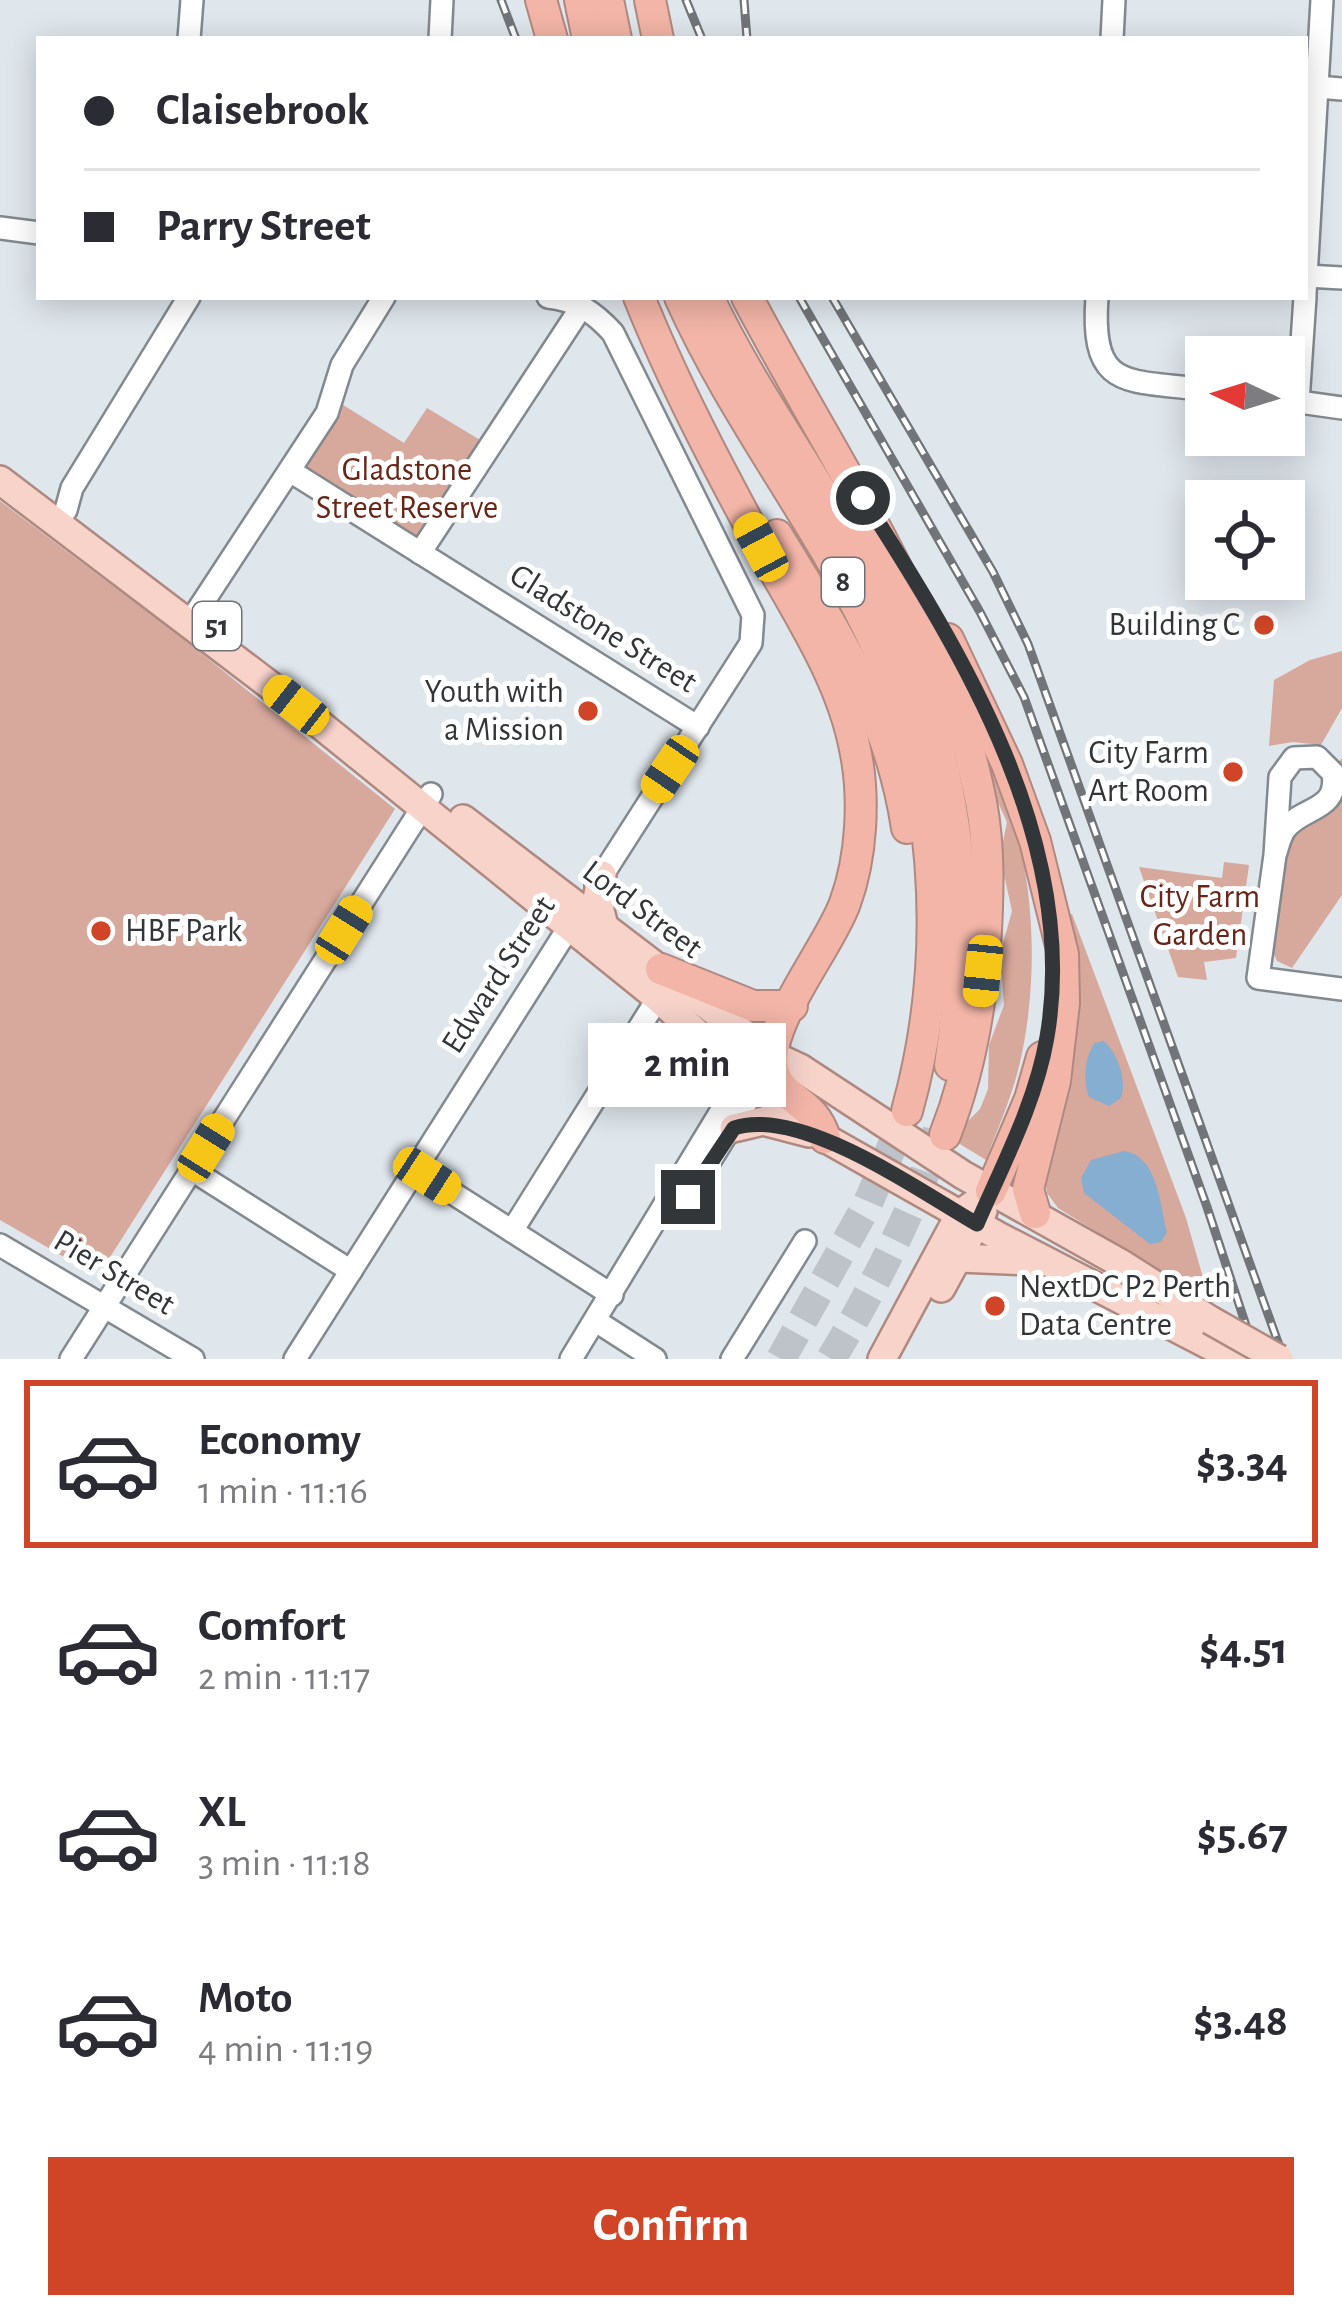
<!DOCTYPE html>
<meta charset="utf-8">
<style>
:root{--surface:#fff;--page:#f2f2f3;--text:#2b2b33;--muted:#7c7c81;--line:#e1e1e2;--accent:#d04527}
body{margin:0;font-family:"Alegreya Sans",sans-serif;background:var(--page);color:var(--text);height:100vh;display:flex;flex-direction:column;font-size:45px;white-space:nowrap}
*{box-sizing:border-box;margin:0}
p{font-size:39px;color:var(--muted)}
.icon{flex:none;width:66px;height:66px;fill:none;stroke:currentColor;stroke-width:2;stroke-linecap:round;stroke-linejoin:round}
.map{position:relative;height:1359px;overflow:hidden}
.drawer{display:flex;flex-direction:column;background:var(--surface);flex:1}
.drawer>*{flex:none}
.top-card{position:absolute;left:36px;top:36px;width:1272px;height:264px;border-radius:0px;box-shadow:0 6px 30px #0003;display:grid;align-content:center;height:264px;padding:0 48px;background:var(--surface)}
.needle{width:78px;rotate:274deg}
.fabs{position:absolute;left:1185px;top:336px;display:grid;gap:24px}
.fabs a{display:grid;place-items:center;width:120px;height:120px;border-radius:0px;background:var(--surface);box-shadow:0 6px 30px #0003;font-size:60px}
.end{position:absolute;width:54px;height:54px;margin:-27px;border:15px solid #333638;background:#fff;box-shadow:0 0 0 6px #fff}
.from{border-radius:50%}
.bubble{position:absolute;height:84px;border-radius:0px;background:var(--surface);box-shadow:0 6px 30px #0003;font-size:39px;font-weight:600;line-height:84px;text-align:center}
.car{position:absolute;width:36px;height:72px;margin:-36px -18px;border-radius:15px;box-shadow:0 0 9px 3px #0007;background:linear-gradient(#f5c518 24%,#345 0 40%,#f5c518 0 76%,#345 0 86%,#f5c518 0)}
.top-card b{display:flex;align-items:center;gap:42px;height:114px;font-size:45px}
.top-card b+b{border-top:3px solid var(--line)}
.top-card i{width:30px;height:30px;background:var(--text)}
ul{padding:21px 0 0;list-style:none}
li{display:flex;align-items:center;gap:36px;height:168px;margin:0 24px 18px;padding:0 24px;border:6px solid transparent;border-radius:0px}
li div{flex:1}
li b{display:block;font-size:45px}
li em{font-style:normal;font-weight:600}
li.selected{border-color:var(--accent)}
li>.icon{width:108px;height:108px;stroke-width:1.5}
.primary-button{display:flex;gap:24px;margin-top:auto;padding:24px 48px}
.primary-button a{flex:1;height:138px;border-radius:0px;background:var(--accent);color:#fff;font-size:48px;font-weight:600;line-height:138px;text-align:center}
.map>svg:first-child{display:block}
.green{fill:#d7a89c}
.water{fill:#85aed1}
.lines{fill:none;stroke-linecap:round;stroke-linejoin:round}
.highway-tunnel{stroke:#bdc3c8;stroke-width:30;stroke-dasharray:30 15;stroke-linecap:butt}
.minor-casing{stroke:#82898f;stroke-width:26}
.major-casing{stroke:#af8980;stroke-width:32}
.highway-casing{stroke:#af8980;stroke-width:34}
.minor{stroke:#fff;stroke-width:21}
.major{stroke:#f7d3ca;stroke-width:27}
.highway{stroke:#f2b5a7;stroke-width:30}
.rail-casing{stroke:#717579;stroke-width:9}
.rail{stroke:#fff;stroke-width:4.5;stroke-dasharray:14;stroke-linecap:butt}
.major-bridge-casing{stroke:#af8980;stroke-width:32;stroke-linecap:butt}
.major-bridge{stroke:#f7d3ca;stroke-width:27}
.route{stroke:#333638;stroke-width:15}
.poi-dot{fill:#d04527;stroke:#fff;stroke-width:4.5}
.labels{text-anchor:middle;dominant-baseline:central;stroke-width:10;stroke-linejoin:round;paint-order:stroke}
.shield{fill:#fff;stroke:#707274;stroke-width:3}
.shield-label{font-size:30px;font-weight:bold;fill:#333638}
.park-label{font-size:33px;fill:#682618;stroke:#fff}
.poi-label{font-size:33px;fill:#333638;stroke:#fff;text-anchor:end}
.street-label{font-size:33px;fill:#333638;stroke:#fff}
</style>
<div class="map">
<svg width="1342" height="1359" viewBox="0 0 1342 1359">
<rect width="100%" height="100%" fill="#dfe6ec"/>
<!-- green -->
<g class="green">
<path d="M332,398L404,443L427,408L490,446L420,553L290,471Z"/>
<path d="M0,501L181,637L395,809L105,1265L85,1269L0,1220Z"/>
<path d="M1342,651V708L1321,745L1293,742L1269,746L1274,680L1310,660Z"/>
<path d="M974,727C985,749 998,772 1006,795C1034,875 1039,970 1022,1053C1015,1090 999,1125 986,1160L955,1141L962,1127L980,1109L988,1089L989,1045L1004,1005L1000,954L1012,911L1000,856L1007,822L989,783Z"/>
<path d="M1342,758V895L1292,968L1277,961L1272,950L1285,848L1290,835L1328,812L1335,766Z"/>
<path d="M1224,862L1249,865L1236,958L1204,962L1207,980L1178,977L1139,867L1222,878Z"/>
<path d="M1072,914L1186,1218L1210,1302L1058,1208L1047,1193L1044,1174L1063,917Z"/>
</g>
<!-- water -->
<g class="water">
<path d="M1104,1041C1118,1054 1127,1080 1121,1098L1109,1106L1089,1097C1083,1081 1084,1057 1095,1043Z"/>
<path d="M1124,1151C1158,1156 1160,1205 1167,1232L1161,1242L1150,1244L1084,1193L1081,1178L1091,1160Z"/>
</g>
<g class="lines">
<!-- highway-tunnel -->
<g class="highway-tunnel">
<path d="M781,1359L868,1203L907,1111"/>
<path d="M831,1359C865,1304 925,1191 938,1130"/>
</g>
<defs>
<g id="minor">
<path d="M189,39L192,0"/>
<path d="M440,39L442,0"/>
<path d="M1112,39L1114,0"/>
<path d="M1317,87L1342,89"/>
<path d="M0,228L39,233"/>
<path d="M1306,276L1342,278"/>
<path d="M1305,294L1322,0"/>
<path d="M548,297C576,300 594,312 613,333L753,615L751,643L596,885"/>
<path d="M1097,297C1090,393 1128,379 1206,390"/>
<path d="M1285,400L1342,408"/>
<path d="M1298,402L1305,297"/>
<path d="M290,471L698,727"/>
<path d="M57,522L66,510L72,488L189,297"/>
<path d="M420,553L582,306"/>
<path d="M190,622L327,413L342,365L384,297"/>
<path d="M1275,855C1278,847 1280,835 1286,828C1304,806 1339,811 1333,773L1317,757L1294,758L1280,777L1275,855L1258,978L1342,989"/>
<path d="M415,1169L612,1295"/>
<path d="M192,1170L351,1271"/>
<path d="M687,1198L762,1077"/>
<path d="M512,1231L658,998"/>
<path d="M0,1245L193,1359"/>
<path d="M596,1321L655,1359"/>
<path d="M71,1359L431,794"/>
<path d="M295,1359L576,916"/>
<path d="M571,1359L743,1075L772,1055"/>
<path d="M732,1359L805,1241"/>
</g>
<g id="major">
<path d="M0,480L296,705L658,998L758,1088L825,1138L998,1236L1236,1359"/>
<path d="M463,819L772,1055L800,1068L963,1175L1120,1263L1210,1320"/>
<path d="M602,875L597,899L604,926"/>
<path d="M734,1128L763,1121L809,1133"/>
<path d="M959,1258L1033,1261"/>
<path d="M941,1288L983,1211"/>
<path d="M882,1359L960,1214L974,1204"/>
</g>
<g id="highway">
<path d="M541,0L552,39"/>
<path d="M580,0L588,39"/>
<path d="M608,0L616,39"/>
<path d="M650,0L658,39"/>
<path d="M639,297C673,382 716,463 759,543C794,608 841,675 855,749C865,796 862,857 845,903C830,946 764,1025 773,1068C780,1102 813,1098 825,1138"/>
<path d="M680,297C731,411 809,511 865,622C939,769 951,952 907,1111"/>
<path d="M708,297C747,380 801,454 846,533C947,711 981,861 950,1065"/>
<path d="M747,297C833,461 945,617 981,802C990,849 988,899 985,948C980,1013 969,1074 945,1135"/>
<path d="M777,535C836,632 890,714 907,828"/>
<path d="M948,639L1007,764L1035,841L1063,954L1064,1003L1055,1081L1028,1189L1035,1213"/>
<path d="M661,969L753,1006H792"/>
<path d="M991,1191L1030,1099L1042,1057"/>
</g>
</defs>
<!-- minor casing -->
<use href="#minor" class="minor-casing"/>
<!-- major casing -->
<use href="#major" class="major-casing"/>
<!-- highway casing -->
<use href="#highway" class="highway-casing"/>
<!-- minor -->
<use href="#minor" class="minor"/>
<!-- major -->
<use href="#major" class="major"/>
<!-- highway -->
<use href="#highway" class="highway"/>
<defs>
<g id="rail">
<path d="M501,0L516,39"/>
<path d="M686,0L702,39"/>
<path d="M744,0L747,39"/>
<path d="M799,297L980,612L1024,697L1207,1207L1257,1359"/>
<path d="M832,297L993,572L1028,644L1284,1359"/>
</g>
</defs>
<!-- rail casing -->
<use href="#rail" class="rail-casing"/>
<!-- rail -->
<use href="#rail" class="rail"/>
<defs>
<path id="major-bridge" d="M1210,1320L1279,1359"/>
</defs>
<!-- major-bridge casing -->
<use href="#major-bridge" class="major-bridge-casing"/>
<!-- major-bridge -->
<use href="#major-bridge" class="major-bridge"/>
</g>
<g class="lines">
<!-- route -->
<path class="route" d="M688,1197L734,1128C800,1106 918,1190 977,1224C1003,1164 1036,1102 1047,1037C1080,844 963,654 863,498"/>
</g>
<!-- markers -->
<g class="poi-dot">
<circle cx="1264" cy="625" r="12"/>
<circle cx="588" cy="711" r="12"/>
<circle cx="1233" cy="772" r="12"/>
<circle cx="101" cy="931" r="12"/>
<circle cx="995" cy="1306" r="12"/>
</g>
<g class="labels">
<!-- shield labels -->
<g class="shield">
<rect x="822" y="558" width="42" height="48" rx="9"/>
<rect x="193" y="602" width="48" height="48" rx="9"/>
</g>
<g class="shield-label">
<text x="843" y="582">8</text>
<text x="217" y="626">51</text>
</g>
<!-- park labels -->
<g class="park-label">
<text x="407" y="470">Gladstone<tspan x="407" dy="38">Street Reserve</tspan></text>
<text x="1200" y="897">City Farm<tspan x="1200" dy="38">Garden</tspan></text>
</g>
<!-- poi labels -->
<g class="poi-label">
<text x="1240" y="625">Building C</text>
<text x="564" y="692">Youth with<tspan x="564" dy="38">a Mission</tspan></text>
<text x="1209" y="753">City Farm<tspan x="1209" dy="38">Art Room</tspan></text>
<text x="125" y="931" text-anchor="start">HBF Park</text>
<text x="1019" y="1287" text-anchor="start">NextDC P2 Perth<tspan x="1019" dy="38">Data Centre</tspan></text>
</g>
<!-- street labels -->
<g class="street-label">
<text transform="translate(603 629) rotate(32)">Gladstone Street</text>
<text transform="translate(642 910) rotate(37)">Lord Street</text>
<text transform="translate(499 975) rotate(-57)">Edward Street</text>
<text transform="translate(114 1273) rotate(31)">Pier Street</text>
</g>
</g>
</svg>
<div class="fabs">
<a><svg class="needle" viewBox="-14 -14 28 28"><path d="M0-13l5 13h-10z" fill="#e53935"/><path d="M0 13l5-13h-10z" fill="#7c7c81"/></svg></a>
<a><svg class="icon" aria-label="locate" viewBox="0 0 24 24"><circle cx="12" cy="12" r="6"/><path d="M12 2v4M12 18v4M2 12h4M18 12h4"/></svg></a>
</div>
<i class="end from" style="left:863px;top:498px"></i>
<i class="end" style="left:688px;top:1197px"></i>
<div class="bubble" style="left:588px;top:1023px;width:198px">2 min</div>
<i class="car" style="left:761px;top:547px;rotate:332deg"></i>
<i class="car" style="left:296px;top:705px;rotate:308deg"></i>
<i class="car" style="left:670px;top:769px;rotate:214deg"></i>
<i class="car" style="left:344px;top:930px;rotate:32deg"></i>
<i class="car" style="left:983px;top:971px;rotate:186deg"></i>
<i class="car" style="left:206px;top:1148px;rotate:32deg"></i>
<i class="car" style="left:427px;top:1176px;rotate:123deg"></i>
<div class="top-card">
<b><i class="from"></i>Claisebrook</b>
<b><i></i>Parry Street</b>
</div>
</div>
<section class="drawer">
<ul>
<li class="selected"><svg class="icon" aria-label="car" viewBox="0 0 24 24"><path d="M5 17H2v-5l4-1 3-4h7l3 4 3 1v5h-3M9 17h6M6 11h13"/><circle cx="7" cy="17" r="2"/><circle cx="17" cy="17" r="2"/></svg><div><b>Economy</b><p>1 min · 11:16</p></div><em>$3.34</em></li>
<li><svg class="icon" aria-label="car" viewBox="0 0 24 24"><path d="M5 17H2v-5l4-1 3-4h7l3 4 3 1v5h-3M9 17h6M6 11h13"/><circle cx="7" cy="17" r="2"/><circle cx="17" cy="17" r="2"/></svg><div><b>Comfort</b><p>2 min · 11:17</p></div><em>$4.51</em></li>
<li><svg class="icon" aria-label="car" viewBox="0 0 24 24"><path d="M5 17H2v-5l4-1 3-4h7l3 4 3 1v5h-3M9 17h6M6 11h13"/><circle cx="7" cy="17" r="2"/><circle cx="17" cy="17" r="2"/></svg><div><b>XL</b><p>3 min · 11:18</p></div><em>$5.67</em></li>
<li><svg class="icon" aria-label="car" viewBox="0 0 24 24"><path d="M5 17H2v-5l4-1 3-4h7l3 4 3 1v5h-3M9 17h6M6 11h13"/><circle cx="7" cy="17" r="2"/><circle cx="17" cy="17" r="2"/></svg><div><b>Moto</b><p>4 min · 11:19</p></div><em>$3.48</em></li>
</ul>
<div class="primary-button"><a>Confirm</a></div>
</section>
